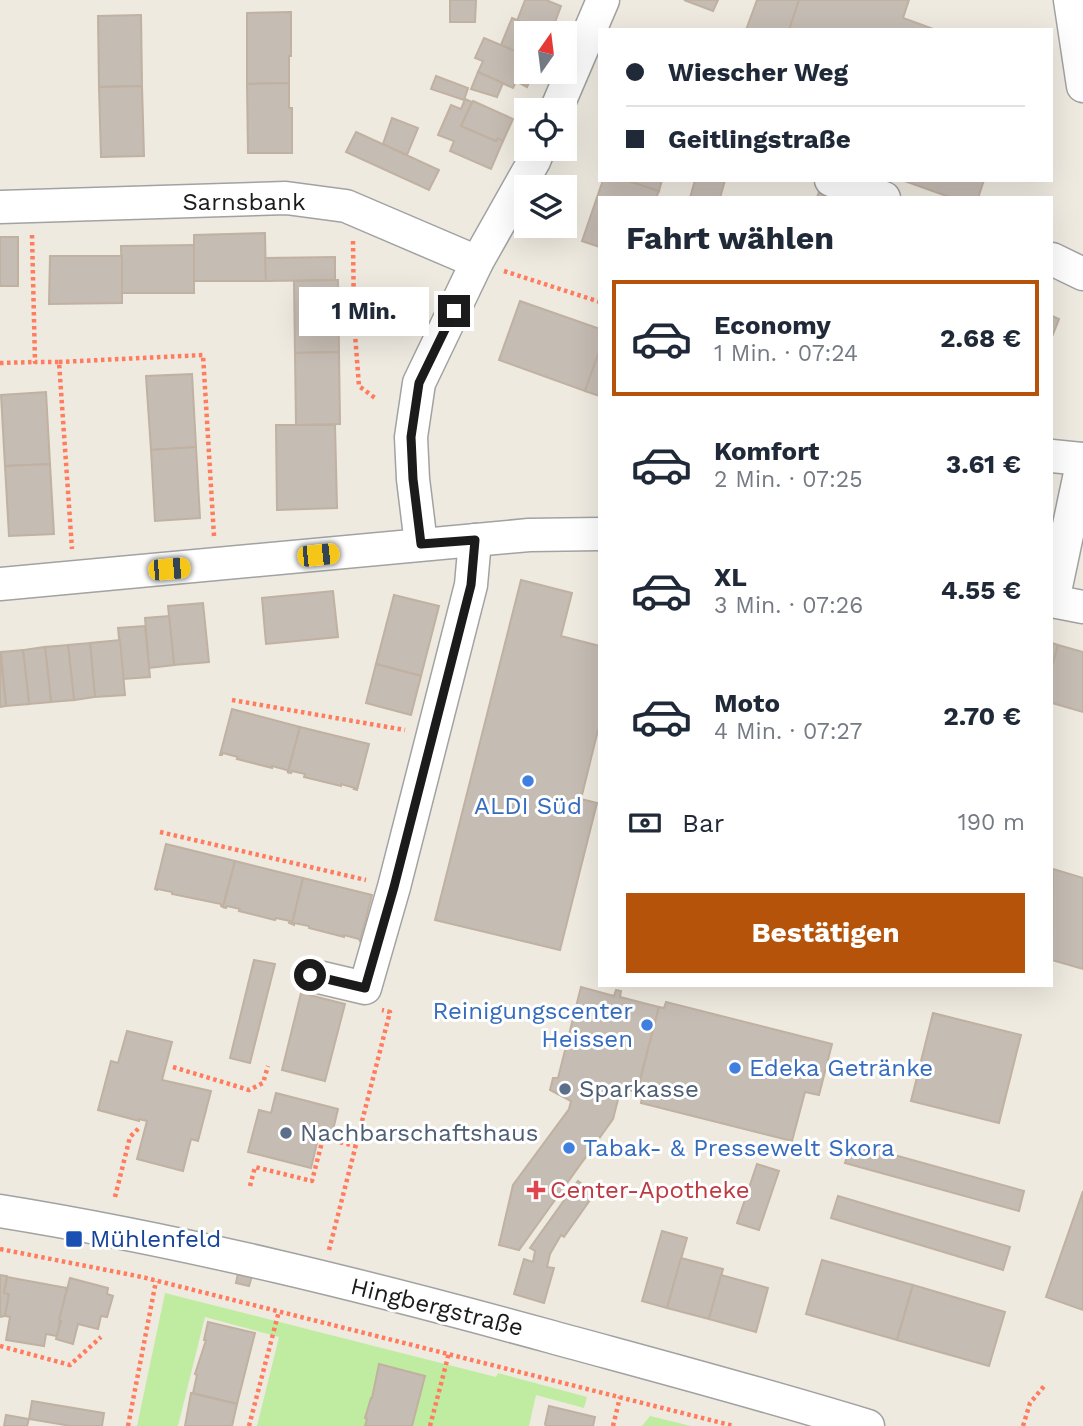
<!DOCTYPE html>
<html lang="de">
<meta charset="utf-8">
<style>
:root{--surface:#fff;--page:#f2f2f3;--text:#1f2937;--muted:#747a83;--line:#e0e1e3;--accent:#b45309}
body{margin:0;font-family:"Work Sans",sans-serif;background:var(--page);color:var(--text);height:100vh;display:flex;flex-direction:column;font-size:26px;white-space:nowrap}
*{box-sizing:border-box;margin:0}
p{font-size:23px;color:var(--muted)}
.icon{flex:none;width:38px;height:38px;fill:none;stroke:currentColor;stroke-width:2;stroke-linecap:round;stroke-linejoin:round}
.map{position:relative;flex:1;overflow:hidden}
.drawer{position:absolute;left:598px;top:196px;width:455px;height:791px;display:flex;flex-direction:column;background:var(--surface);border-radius:0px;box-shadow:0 7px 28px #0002}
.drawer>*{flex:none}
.guide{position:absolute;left:598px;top:28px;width:455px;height:154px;border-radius:0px;box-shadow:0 7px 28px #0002;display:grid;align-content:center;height:154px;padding:0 28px;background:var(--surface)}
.needle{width:46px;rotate:14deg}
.fabs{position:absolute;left:514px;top:21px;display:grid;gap:14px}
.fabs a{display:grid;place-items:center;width:63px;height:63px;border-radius:0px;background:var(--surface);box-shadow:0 7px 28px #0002;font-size:35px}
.end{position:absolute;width:32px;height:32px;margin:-16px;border:9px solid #1b1b1b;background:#fff;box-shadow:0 0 0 4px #fff}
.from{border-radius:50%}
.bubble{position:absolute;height:49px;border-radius:0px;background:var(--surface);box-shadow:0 7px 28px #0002;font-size:23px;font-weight:700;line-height:49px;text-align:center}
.car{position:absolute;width:21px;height:42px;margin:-21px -10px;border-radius:9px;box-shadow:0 0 5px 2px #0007;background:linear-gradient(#f5c518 24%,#345 0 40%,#f5c518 0 76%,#345 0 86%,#f5c518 0)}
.guide b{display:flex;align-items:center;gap:24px;height:66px;font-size:26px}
.guide b+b{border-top:2px solid var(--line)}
.guide i{width:18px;height:18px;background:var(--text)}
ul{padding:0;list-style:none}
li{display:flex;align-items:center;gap:21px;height:116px;margin:0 14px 10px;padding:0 14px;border:4px solid transparent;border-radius:0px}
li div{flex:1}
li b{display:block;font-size:26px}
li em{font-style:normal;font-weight:700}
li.active{border-color:var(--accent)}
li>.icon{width:63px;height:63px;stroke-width:1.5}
h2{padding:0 28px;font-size:32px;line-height:84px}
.pay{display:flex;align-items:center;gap:18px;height:77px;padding:0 28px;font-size:26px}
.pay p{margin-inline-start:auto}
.button{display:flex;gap:14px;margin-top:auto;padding:14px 28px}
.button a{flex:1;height:80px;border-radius:0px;background:var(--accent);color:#fff;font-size:28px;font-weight:700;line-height:80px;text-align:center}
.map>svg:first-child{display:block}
.grass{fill:#c0eca1}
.building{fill:#c5bcb3;stroke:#c0b1a1;stroke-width:2}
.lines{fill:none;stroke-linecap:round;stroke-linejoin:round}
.minor-casing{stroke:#a2a2a2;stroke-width:35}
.path{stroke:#ff7c5f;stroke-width:4.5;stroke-dasharray:3.5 3.5;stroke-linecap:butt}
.minor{stroke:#fff;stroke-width:32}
.route{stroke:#1b1b1b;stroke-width:9}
.shop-dot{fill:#3f7fe0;stroke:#fff;stroke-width:2.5}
.service-dot{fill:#5c6f8a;stroke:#fff;stroke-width:2.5}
.health-dot{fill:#e0444e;stroke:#fff;stroke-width:2.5}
.transit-dot{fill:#1a4fb4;stroke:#fff;stroke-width:2.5}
.labels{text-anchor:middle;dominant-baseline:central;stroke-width:6;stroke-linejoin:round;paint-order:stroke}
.street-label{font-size:24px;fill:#1b1b1b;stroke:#fff}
.shop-label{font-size:24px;fill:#366cbe;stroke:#fff;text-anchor:start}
.service-label{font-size:24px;fill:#4e5e75;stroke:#fff;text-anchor:start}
.health-label{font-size:24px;fill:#be3a42;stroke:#fff;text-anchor:start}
.transit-label{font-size:24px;fill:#164399;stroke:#fff;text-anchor:start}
</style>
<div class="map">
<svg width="1083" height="1426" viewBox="0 0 1083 1426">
<rect width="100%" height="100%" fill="#eeeae0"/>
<!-- grass -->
<g class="grass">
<path d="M165,1293L496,1377L498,1373L587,1397L584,1408L536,1395L529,1426H257L279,1337L205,1317L178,1426H137Z"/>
<path d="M650,1416L691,1426H642Z"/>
</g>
<!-- building -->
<g class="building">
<path d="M450,0H476L475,22H450Z"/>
<path d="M525,0H546L561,6L551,33H548L517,21Z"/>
<path d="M684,0H718L713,11Z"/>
<path d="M757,0H799L789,30H746Z"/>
<path d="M799,0H909L903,18L936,30H789Z"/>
<path d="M291,12V56H289V83L247,84V13Z"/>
<path d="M141,15L142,86L99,87L98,16Z"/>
<path d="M512,18L548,33H527V56L501,45Z"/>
<path d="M484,38L527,56V72H534L527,87L516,81L513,88L478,72L483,61L475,58Z"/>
<path d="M478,72L503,83L497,97L471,89Z"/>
<path d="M436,76L468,88L464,100L431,89Z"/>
<path d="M289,83V108H292V153H248L247,84Z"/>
<path d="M142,86L144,156L101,157L99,87Z"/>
<path d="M465,99L472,102L461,126L496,141L498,138L503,141L491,169L450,151L454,141L438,135L451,105L461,109Z"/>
<path d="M473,101L513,119L503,141L498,138L496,141L461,126Z"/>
<path d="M392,118L418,128L407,155L383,144Z"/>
<path d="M356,132L439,170L429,190L346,152Z"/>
<path d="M603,180H626L659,191L656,198H600V247L582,241Z"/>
<path d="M626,180H662L659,191Z"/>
<path d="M695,180H725L720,198H690Z"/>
<path d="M902,180H984L978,198H952Z"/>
<path d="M821,185L855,198H817Z"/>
<path d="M265,233L266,281H194V235Z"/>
<rect x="0" y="237" width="18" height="49"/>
<path d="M194,245V293H122L121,246Z"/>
<path d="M50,256H122V303L49,304Z"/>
<path d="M335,257V280L266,281L265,258Z"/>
<path d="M338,280L339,352L295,353L294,281Z"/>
<path d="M520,301L600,329V349L585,391L499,360Z"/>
<path d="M1052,316L1059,319L1052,337Z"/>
<path d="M600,349V396L585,391Z"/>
<path d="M339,352L340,424L296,425L295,353Z"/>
<path d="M192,374L196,447L151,450L146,376Z"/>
<path d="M46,392L50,464L5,466L1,395Z"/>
<path d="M276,425H335L337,508L277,510Z"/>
<path d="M196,447L200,518L155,521L151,450Z"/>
<path d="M50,464L54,534L9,536L5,466Z"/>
<path d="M521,580L572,593L561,636L600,646V722L581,799L597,803L560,950L435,920Z"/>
<path d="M333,591L338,637L266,644L262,598Z"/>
<path d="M394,595L439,606L421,676L376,664Z"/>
<path d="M203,603L209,662L174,665L168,606Z"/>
<path d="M169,616L174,665L149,668L145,618Z"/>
<path d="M145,626L150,677L123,679L118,628Z"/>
<path d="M120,640L125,695L95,697L90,643Z"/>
<path d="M90,643L95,697L74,700L68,645Z"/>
<path d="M1052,643L1058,645L1052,667Z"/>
<path d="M68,645L74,700L51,702L45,647Z"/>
<path d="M1058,645L1083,652V712L1052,703V667Z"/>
<path d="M45,647L51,702L29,704L23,650Z"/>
<path d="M23,650L29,704L6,706L1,652Z"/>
<path d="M0,652L6,706L0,707Z"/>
<path d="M376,664L421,676L411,715L366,703Z"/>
<path d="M232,709L300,727L288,772L287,770L272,766V768L237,759L238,757L223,753L222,755H220Z"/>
<path d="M300,727L369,744L357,790L354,789L355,788L341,784V786L304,777L305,774L292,771L291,773L288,772Z"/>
<path d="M166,844L235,861L223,907L221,906V904L172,894V892L158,889L157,890L155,889Z"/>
<path d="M235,861L303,878L292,924L289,923L290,921L276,918L275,920L239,911L240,909L227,906L226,908L223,907Z"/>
<path d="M1053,869L1083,878V969L1052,960Z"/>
<path d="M303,878L372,895L360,941L359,939L344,935V937L309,928V926L294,923V925L292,924Z"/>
<path d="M254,960L275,964L250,1063L230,1058Z"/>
<path d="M581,987L614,996L616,990L621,991L620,997L659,1007L637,1092L621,1088L613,1119L519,1250L499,1245L513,1185L569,1109L571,1101L550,1090L553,1078H558Z"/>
<path d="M301,993L345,1004L325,1081L282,1070Z"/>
<path d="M666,1002L832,1044L819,1095L805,1092L792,1141L641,1103L643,1093L637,1092L659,1007L664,1008Z"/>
<path d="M933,1013L1021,1035L999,1123L911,1101Z"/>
<path d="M127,1031L172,1042L162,1080L211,1091L198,1141L191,1139L183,1171L137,1159L147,1121L139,1119V1121L98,1110L111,1061L118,1063Z"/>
<path d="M276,1093L338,1109L333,1130L321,1127L311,1168L248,1152L259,1110L271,1113Z"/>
<path d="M851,1143L1024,1191L1019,1211L845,1163Z"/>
<path d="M757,1164L779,1171L759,1230L737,1223Z"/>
<path d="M578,1181L595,1193L564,1237L561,1235L550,1254L547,1267L554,1268L544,1303L514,1294L524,1259L533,1262L535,1251L530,1248Z"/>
<path d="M1083,1191V1310L1046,1297Z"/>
<path d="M838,1196L1010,1247L1003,1270L831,1218Z"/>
<path d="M662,1231L687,1238L667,1308L642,1301Z"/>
<path d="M681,1258L723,1269L709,1319L667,1308Z"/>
<path d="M822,1260L913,1285L897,1340L806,1314Z"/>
<path d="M238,1273L252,1276L249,1286L236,1283Z"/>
<path d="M0,1275L7,1276L4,1293L9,1294L5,1316L0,1317Z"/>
<path d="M721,1275L768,1288L756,1332L709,1319Z"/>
<path d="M7,1277L67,1288L57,1336L46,1334L44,1346L6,1340L10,1317L5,1316L9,1294L4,1293Z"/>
<path d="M70,1278L108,1288L107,1294L113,1296L107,1317L101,1316L98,1329L78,1324L73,1344L56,1339L61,1321L59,1320Z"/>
<path d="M913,1285L1005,1312L989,1366L897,1340Z"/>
<path d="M208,1322L255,1333L237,1404L193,1393L197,1375L195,1374L206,1340H204Z"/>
<path d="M379,1364L425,1376L412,1426H365L367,1419L365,1418L371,1398H372Z"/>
<path d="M191,1393L237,1404L232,1426H185Z"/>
<path d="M32,1401L104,1413L102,1426H71L29,1419Z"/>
<path d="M549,1406L595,1417L593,1426H546L545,1424Z"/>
<path d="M6,1415L29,1419L27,1426H4Z"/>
</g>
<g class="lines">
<defs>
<g id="minor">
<path d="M1070,0L1083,86"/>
<path d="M556,110L603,0"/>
<path d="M831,180L884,198"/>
<path d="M0,207L286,198L346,206L477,262"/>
<path d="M1052,259L1083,274"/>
<path d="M1052,456L1083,459"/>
<path d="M421,544L413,479L411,437L419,383L477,262L534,161L539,149"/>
<path d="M0,584L529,535L600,534"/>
<path d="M1052,601L1083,607"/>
<path d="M1053,601L1083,459"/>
<path d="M310,975L365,988L394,887L471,585L475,540"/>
<path d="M0,1211C186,1241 370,1287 552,1337C658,1366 764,1394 868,1426"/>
</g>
</defs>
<!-- minor casing -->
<use href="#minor" class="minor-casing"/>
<!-- path -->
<g class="path">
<path d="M32,235L35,362H59L72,549"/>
<path d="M353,241L354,321L359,386L375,398"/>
<path d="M504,271L600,302"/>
<path d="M59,362L203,355L214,536"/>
<path d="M0,363L35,362"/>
<path d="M232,700L405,730"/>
<path d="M160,832L366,880"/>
<path d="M173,1067L249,1090L263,1083L268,1066"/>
<path d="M250,1186L255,1167L312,1181L323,1138L355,1146"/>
<path d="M115,1197L130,1137L140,1127"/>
<path d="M0,1249L142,1277L734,1426"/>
<path d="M329,1250L390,1012L382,1010"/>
<path d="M0,1346L70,1365L101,1337"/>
<path d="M128,1426L156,1281"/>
<path d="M249,1426L279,1311"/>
<path d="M430,1426L449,1353"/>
<path d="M613,1426L620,1397"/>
<path d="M1023,1426L1030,1403L1045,1385"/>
</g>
<!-- minor -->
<use href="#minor" class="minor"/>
</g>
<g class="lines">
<!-- route -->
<path class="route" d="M310,975L365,988L394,887L471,585L475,540L421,544L413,479L411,437L419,383L454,311"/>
</g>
<!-- markers -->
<g class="shop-dot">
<circle cx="528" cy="781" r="7"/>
<circle cx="647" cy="1025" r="7"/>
<circle cx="735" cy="1068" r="7"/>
<circle cx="569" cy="1148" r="7"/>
</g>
<g class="service-dot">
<circle cx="565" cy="1089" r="7"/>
<circle cx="286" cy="1133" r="7"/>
</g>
<path class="health-dot" d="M532.5 1179.5h7v7h7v7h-7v7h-7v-7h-7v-7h7z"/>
<rect class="transit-dot" x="65" y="1230" width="18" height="18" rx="3.5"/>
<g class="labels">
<!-- street labels -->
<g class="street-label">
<text x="244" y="202">Sarnsbank</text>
<text transform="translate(437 1307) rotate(14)">Hingbergstraße</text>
</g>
<!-- shop labels -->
<g class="shop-label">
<text x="528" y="806" text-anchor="middle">ALDI Süd</text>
<text x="633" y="1011" text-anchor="end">Reinigungscenter<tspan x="633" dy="28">Heissen</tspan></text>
<text x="749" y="1068">Edeka Getränke</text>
<text x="583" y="1148">Tabak- &amp; Pressewelt Skora</text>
</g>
<!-- service labels -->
<g class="service-label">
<text x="579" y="1089">Sparkasse</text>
<text x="300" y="1133">Nachbarschaftshaus</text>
</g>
<!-- health labels -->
<g class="health-label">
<text x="550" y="1190">Center-Apotheke</text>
</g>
<!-- transit labels -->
<g class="transit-label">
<text x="90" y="1239">Mühlenfeld</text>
</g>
</g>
</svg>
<div class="fabs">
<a><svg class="needle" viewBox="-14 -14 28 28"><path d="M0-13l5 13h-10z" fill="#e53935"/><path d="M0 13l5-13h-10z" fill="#747a83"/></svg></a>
<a><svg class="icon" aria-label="locate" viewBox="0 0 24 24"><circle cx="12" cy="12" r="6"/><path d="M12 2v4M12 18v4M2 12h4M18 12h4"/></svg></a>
<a><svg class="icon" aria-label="layers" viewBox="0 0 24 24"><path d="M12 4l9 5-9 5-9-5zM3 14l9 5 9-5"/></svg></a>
</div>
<i class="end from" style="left:310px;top:975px"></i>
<i class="end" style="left:454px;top:311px"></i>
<div class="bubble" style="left:299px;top:287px;width:130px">1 Min.</div>
<i class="car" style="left:318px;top:555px;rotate:84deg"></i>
<i class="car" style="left:169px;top:569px;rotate:85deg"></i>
<div class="guide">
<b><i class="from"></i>Wiescher Weg</b>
<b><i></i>Geitlingstraße</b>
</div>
<section class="drawer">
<h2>Fahrt wählen</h2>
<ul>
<li class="active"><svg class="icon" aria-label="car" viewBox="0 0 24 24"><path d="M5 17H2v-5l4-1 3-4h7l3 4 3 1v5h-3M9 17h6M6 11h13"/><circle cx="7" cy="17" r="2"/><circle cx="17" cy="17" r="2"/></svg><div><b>Economy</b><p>1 Min. · 07:24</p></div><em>2.68 €</em></li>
<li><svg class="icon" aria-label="car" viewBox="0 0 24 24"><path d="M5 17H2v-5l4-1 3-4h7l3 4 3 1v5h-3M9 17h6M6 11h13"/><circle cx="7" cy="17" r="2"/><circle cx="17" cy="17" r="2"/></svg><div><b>Komfort</b><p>2 Min. · 07:25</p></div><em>3.61 €</em></li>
<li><svg class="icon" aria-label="car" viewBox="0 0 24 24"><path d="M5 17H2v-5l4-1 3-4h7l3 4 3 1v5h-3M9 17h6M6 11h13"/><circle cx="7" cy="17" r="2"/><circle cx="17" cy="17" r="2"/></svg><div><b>XL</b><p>3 Min. · 07:26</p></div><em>4.55 €</em></li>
<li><svg class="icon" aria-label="car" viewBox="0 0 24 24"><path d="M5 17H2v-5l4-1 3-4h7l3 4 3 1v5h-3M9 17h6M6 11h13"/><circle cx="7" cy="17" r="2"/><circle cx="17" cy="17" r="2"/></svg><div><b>Moto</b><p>4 Min. · 07:27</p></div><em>2.70 €</em></li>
</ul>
<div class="pay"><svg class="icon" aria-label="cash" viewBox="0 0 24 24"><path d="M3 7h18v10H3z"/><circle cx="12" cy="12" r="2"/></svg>Bar<p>190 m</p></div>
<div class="button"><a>Bestätigen</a></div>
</section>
</div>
